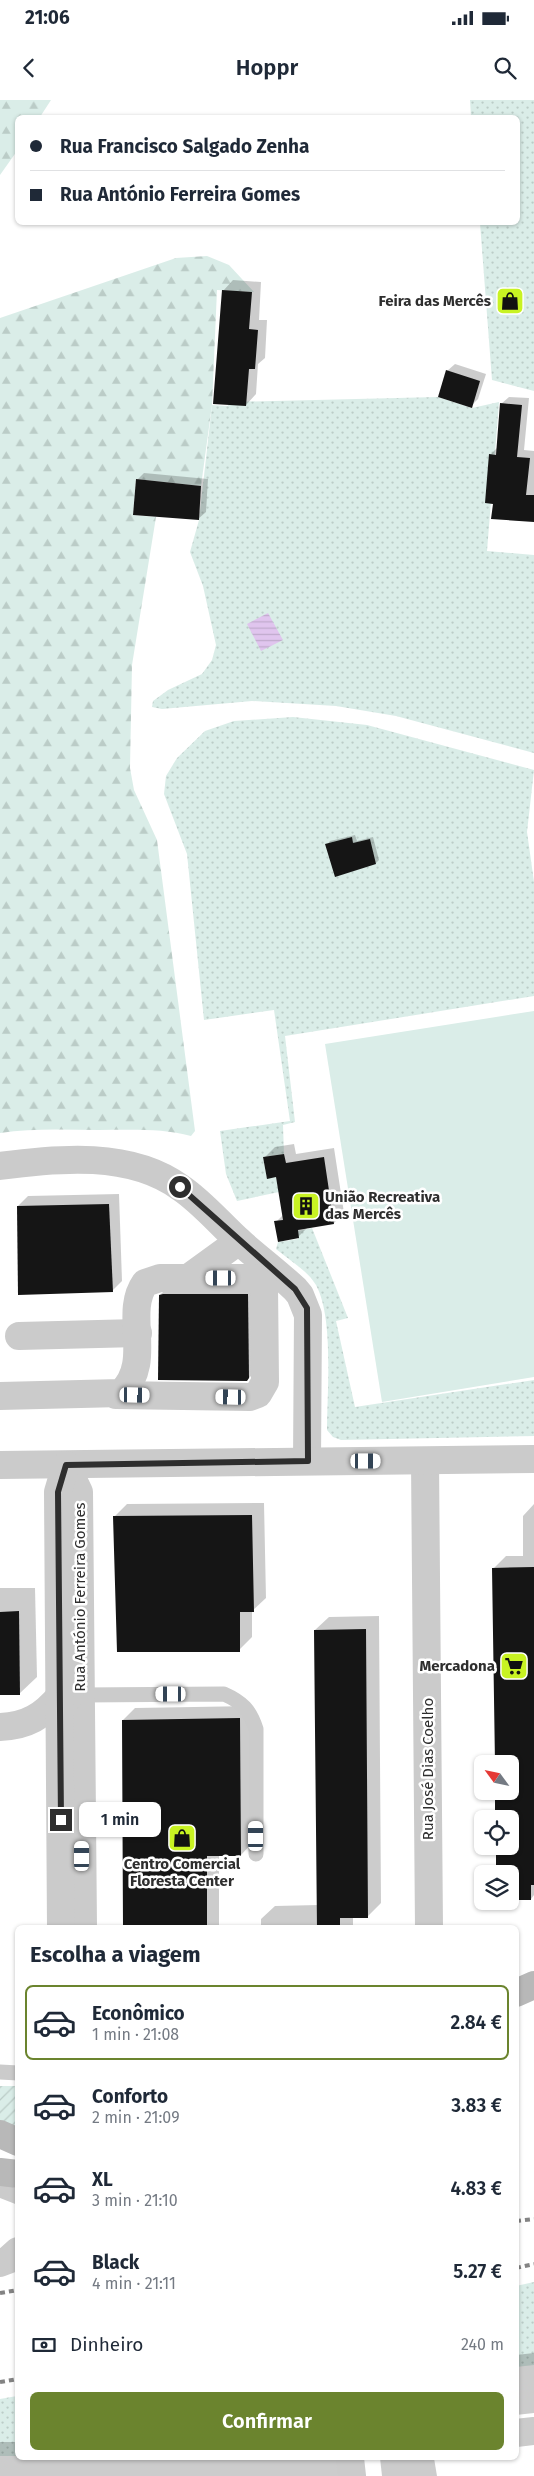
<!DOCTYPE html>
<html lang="pt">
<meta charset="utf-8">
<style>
:root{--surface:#fff;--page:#f2f2f3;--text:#1f2937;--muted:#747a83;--line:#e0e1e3;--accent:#6b842e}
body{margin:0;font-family:"Fira Sans",sans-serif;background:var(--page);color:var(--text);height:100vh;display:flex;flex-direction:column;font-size:19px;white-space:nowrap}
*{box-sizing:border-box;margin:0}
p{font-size:16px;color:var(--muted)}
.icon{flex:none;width:28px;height:28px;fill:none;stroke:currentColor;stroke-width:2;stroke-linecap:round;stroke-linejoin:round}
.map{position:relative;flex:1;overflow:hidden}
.side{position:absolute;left:15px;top:1825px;width:504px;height:535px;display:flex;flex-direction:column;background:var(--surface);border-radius:8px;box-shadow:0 1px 4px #0004}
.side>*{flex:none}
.hud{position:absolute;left:15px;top:15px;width:505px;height:110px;border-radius:8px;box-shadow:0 1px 4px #0004;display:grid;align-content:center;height:110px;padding:0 15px;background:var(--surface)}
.needle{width:32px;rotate:303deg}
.buttons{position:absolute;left:474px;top:1655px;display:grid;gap:10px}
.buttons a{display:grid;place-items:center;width:45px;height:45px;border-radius:8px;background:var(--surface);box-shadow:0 1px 4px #0004;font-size:25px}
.end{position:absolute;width:22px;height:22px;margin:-11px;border:6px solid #2e2e2e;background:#fff;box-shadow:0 0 0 2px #fff}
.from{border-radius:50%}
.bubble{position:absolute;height:35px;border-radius:8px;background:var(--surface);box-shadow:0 1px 4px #0004;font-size:16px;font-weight:600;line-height:35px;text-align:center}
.car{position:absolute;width:15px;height:30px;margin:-15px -8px;border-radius:6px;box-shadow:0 0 4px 1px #0007;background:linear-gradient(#fff 24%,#345 0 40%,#fff 0 76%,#345 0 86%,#fff 0)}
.hud b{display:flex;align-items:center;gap:18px;height:48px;font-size:19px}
.hud b+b{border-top:1px solid var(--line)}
.hud i{width:12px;height:12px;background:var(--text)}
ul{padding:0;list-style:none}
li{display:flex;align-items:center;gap:15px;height:75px;margin:0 10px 8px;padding:0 5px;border:2px solid transparent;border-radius:8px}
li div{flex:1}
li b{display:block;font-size:19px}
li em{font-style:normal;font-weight:600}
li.selected{border-color:var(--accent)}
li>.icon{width:45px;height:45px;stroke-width:1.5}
h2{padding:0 15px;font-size:22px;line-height:60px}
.pay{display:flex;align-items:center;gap:12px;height:55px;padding:0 15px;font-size:19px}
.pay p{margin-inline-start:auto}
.action{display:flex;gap:10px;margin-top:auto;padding:10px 15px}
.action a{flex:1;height:58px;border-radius:8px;background:var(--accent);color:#fff;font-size:20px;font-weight:600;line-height:58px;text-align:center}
.status{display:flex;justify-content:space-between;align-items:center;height:35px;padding:0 25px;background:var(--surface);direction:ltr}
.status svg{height:14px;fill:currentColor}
header{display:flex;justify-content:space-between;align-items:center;height:65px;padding:0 15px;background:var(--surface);font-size:22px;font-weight:600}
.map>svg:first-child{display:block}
.grass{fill:url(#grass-dots)}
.forest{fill:url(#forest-firs)}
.garden{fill:url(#garden-furrows)}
.pitch{fill:#daede8}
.water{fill:url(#water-rules)}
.shadow{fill:#0003}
.building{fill:#151515}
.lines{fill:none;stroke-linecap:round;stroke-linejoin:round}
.lane{stroke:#cbcbcb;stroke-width:15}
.street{stroke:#cbcbcb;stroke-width:28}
.secondary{stroke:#b8b8b8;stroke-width:28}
.rail{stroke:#838383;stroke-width:4;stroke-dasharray:5 4;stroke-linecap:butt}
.route{stroke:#2e2e2e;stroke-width:6}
.labels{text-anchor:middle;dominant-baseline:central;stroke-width:5;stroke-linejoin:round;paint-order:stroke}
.poi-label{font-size:15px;font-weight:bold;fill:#2e2e2e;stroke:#fff;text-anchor:end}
.street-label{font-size:15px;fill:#2e2e2e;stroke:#fff}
</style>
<div class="status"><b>21:06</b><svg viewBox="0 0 49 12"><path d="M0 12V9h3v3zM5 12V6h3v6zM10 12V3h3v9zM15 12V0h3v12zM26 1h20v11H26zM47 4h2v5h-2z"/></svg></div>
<header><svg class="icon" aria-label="back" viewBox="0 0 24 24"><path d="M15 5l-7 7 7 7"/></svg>Hoppr<svg class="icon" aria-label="search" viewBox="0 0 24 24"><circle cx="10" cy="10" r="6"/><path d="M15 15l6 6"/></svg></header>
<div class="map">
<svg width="534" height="2376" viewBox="0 0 534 2376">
<defs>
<pattern id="grass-dots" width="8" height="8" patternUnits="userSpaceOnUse" patternTransform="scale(1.25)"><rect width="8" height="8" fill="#daede8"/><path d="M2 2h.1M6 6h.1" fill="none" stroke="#bbccc7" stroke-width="1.8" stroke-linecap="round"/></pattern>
<pattern id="forest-firs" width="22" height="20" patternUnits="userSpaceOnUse" patternTransform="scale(1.25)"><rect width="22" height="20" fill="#daede8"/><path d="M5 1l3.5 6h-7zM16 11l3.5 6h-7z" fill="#bbccc7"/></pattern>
<pattern id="garden-furrows" width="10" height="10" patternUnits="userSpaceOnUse" patternTransform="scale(1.25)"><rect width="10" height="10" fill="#daede8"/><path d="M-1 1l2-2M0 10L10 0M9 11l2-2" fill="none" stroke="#bbccc7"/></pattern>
<pattern id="water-rules" width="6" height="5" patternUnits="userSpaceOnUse" patternTransform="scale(1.25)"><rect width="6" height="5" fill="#e0c5ee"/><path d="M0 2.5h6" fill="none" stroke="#c0aacc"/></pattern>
</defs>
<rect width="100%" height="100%" fill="#fff"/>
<!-- grass -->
<g class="grass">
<path d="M470,0H534V291L492,280L480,123L518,122V18L471,17Z"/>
<path d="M438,297L472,308L499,302L487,451L534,455V653L396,616L336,606L252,601L162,609L152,607L153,601L168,590L202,574L212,560L216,545L203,486L190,452L199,420L212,305L228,306L229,302Z"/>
<path d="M293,617L367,625L534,670L527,732L534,782V896L285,936L295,1022L283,1025L284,1054L263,1057L267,1078L276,1077L279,1092L237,1101L226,1074L220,1031L290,1021L274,910L204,920L187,754L164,694L166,676L177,658L205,631L234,621Z"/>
<path d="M312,1128L348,1218L336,1221L355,1307L534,1280V1336L341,1340L333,1337L327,1330C327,1292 334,1218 316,1185C307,1170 289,1160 276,1149L278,1142L298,1139V1131Z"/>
<path d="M534,2182V2265L516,2267V2186Z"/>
<path d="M17,2296V2356H0V2299Z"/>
</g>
<!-- forest -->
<g class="forest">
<path d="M0,0H51L40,17L18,18L17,51L0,75Z"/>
<path d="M207,156L229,165L254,192L217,190L212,305L201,386L136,379L133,415L156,417L132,565L130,668L134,690L157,740L195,1031L191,1036C162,1028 129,1030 99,1030C66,1030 33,1028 0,1033V218L176,158Z"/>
</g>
<!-- garden -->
<path class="garden" d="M0,1986H17V2032L0,2024Z"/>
<!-- pitch -->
<path class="pitch" d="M534,911V1277L382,1302L325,944Z"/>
<!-- water -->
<path class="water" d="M268,513L283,540L261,551L247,524Z"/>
<!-- shadow -->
<g class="shadow">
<path d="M233,180L261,182L259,220H267L265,258L258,264L256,294L246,305L223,191Z"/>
<path d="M455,264L486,274L478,299L471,306L447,271Z"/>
<path d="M509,297L529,298L524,350L534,351V421L494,402L490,355L498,347L501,304Z"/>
<path d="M144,373L208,379L206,412L198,419L137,380Z"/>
<path d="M355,735L357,741L373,737L379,760L376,763L327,745L330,741Z"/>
<path d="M294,1044L296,1054L334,1048L344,1113L334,1123L308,1127L298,1137L276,1122L284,1114L277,1076L264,1058L275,1047Z"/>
<path d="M119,1094L122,1181L112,1191L18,1106L28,1096Z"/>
<path d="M258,1184L257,1270L247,1280L160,1195L170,1185Z"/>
<path d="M264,1403L266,1498L252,1511V1537L239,1550L114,1417L127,1404Z"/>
<path d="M534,1404V1795L531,1799H510V1664L493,1469L506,1456H523V1416Z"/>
<path d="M0,1488H35L37,1577L19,1594H0Z"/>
<path d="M379,1516L381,1803L368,1816L353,1817V1828H261V1819L275,1806L318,1805L315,1530L329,1517Z"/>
<path d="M252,1606L253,1742L241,1755H219V1828H124L123,1620L135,1608Z"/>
<path d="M534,2253V2313L516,2315V2255Z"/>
<path d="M0,2342H18V2358H349L348,2376H0Z"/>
<path d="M380,2358H434L437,2376H382Z"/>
</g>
<!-- building -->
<g class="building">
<path d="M222,190L252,192L249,229L258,230L255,269H249L246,306L213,304Z"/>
<path d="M446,270L480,281L472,308L438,297Z"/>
<path d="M500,303L522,305L517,357L530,358L526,395H534V422L491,419L493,404L485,403L489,354L496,355Z"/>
<path d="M136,379L201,386L199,420L133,415Z"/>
<path d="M352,737L353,743L370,739L376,764L335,777L325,744Z"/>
<path d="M284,1054L286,1063L324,1057L334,1124L298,1130L299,1138L278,1142L274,1121L283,1120L276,1077L267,1079L263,1057Z"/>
<path d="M109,1104L113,1192L18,1195L17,1106Z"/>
<path d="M163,1194H248L249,1278L247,1281L158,1280L159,1195Z"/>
<path d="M252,1415L254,1512H240V1552H117L113,1416Z"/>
<path d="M534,1467V1785H531V1800H510V1774H496V1746H510V1719H495V1691H510V1664H495L492,1468Z"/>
<path d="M19,1511L20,1595H0V1512Z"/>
<path d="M366,1529L368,1818H340V1828H317L314,1530Z"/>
<path d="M240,1618L241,1756H207V1828H123L122,1620Z"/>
</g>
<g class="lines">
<!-- lane -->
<g class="lane">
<path d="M81,1595L224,1594C242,1602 250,1610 256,1629V1754"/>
<path d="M0,1972L18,1973"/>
<path d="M0,2090L18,2097"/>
</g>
<!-- street -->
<g class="street">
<path d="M0,1066C58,1058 131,1051 181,1088C203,1103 220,1124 240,1142C258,1158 277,1172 295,1189L300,1195L308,1215L307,1361"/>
<path d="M19,1236L138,1233"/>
<path d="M116,1295L250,1297L258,1294L265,1282L264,1186L254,1178H188"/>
<path d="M0,1296L121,1293C154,1262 123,1214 145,1183L160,1178H188L239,1141"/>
<path d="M425,1361L429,1828"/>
<path d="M0,1365L534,1359"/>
<path d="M66,1365L79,1392L83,1828"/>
<path d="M0,1627C27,1626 43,1616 60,1596H70"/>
<path d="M61,1828L58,1392L66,1365"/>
<path d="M0,2163L8,2160L18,2151"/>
<path d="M516,2333L534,2331"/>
<path d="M350,2358L352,2376"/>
</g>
<!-- secondary -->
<g class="secondary">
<path d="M516,1893L534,1885"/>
<path d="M0,2034L18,2042"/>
<path d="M0,2072L18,2074"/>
</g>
<!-- rail -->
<g class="rail">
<path d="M516,2121L534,2119"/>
<path d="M516,2168L534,2164"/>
<path d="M0,2193L18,2190"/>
<path d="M0,2282L18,2279"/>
</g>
</g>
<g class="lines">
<!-- route -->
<path class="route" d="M61,1720L58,1392L66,1365L308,1361L307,1208L295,1189L180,1087"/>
</g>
<!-- icons -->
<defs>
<symbol id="shop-square" viewBox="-11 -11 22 22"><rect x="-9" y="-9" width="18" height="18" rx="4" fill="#c8f322" stroke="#fff"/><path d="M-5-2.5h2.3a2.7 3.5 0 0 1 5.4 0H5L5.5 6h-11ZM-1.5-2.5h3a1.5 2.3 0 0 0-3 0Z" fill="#111"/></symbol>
<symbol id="building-square" viewBox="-11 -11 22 22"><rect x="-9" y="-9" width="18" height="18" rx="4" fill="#c8f322" stroke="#fff"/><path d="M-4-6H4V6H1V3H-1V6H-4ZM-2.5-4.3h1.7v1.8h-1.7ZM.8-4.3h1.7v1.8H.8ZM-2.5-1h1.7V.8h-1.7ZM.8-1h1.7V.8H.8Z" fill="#111"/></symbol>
<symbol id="supermarket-square" viewBox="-11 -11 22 22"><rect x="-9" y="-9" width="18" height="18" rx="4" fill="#c8f322" stroke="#fff"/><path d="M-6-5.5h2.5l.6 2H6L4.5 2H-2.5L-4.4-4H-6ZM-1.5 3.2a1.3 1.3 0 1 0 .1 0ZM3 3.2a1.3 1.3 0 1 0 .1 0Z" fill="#111"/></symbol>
</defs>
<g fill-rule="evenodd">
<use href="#shop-square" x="494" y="185" width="32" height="32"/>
<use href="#building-square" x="290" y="1090" width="32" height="32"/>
<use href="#supermarket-square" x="498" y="1550" width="32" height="32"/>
<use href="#shop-square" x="166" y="1722" width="32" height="32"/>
</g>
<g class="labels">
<!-- poi labels -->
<g class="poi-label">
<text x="491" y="201">Feira das Mercês</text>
<text x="325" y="1097" text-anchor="start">União Recreativa<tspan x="325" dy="17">das Mercês</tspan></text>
<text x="495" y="1566">Mercadona</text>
<text x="182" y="1764" text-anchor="middle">Centro Comercial<tspan x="182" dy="17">Floresta Center</tspan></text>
</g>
<!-- street labels -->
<g class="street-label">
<text transform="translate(80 1497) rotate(-90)">Rua António Ferreira Gomes</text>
<text transform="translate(428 1669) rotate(-90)">Rua José Dias Coelho</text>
</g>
</g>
</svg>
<div class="buttons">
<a><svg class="needle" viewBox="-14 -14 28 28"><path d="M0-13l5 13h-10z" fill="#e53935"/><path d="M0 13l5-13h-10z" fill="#747a83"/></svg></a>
<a><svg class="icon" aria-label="locate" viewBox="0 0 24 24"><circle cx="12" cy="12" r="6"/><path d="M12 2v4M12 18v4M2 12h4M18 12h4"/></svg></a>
<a><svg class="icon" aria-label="layers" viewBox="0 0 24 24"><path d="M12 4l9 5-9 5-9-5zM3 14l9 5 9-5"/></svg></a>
</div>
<i class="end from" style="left:180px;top:1087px"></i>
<i class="end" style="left:61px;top:1720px"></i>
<div class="bubble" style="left:79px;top:1702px;width:82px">1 min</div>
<i class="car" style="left:221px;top:1178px;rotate:270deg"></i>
<i class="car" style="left:135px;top:1295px;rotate:91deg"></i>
<i class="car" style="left:231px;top:1297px;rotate:271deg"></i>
<i class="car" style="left:366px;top:1361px;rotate:90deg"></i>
<i class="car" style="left:171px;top:1594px;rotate:270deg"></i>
<i class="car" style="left:256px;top:1736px;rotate:0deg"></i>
<i class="car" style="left:82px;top:1756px;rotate:0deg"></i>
<div class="hud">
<b><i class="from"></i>Rua Francisco Salgado Zenha</b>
<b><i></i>Rua António Ferreira Gomes</b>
</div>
<section class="side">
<h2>Escolha a viagem</h2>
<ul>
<li class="selected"><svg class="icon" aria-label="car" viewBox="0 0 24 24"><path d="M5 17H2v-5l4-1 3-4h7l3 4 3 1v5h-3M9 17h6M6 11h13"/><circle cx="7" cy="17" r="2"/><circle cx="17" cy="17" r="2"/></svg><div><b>Econômico</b><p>1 min · 21:08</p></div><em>2.84 €</em></li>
<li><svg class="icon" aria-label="car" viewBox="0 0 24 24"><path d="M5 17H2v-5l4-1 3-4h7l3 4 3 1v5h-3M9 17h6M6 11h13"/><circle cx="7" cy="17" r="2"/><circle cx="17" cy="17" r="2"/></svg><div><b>Conforto</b><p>2 min · 21:09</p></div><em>3.83 €</em></li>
<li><svg class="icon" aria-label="car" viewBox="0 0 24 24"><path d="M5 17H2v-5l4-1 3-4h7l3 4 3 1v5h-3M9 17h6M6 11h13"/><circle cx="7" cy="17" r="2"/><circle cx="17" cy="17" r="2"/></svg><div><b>XL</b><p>3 min · 21:10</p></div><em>4.83 €</em></li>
<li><svg class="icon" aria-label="car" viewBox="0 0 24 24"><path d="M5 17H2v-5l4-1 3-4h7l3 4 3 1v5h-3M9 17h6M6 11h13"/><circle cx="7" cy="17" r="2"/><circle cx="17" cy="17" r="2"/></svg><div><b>Black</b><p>4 min · 21:11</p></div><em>5.27 €</em></li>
</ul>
<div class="pay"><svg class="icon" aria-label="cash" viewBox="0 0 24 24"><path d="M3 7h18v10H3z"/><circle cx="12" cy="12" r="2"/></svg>Dinheiro<p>240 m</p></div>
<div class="action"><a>Confirmar</a></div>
</section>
</div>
